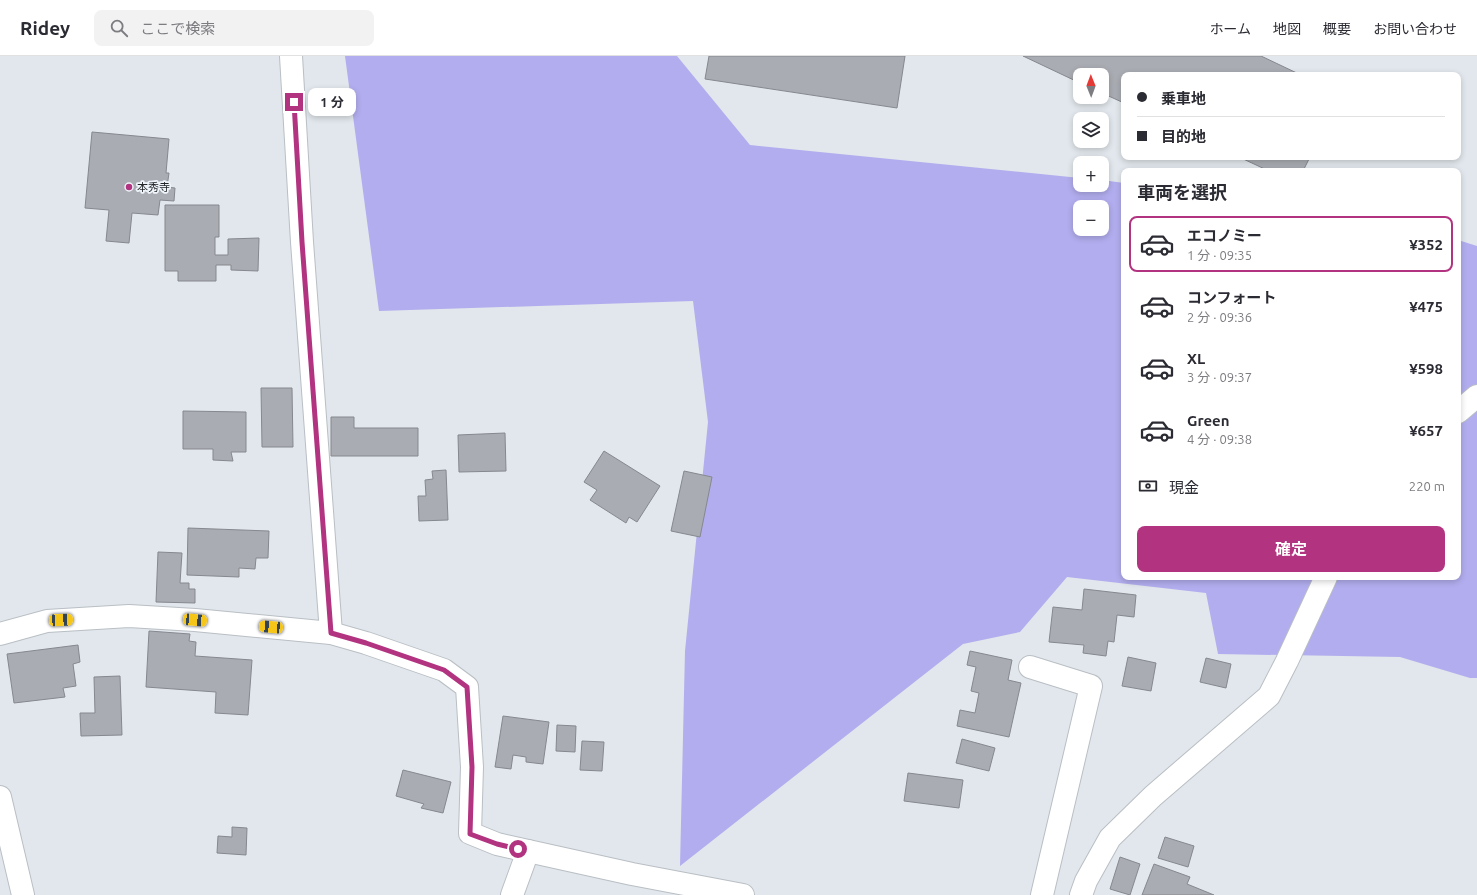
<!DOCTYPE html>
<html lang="ja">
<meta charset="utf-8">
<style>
:root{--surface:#fff;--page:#f2f2f3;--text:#2b2b33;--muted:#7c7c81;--line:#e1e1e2;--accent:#b23380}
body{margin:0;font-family:Ubuntu,"Noto Sans JP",sans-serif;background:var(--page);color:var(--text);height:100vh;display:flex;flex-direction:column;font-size:15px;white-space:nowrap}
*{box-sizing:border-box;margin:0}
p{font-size:13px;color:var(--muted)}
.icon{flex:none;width:22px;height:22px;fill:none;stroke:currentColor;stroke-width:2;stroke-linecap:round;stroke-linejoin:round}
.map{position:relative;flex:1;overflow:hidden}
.side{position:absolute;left:1121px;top:112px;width:340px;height:412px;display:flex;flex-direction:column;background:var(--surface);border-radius:8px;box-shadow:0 2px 6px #0003}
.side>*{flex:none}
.top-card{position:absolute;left:1121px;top:16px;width:340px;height:88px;border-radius:8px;box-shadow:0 2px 6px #0003;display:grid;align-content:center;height:88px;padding:0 16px;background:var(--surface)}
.needle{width:26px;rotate:359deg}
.controls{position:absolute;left:1073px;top:12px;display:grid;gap:8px}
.controls a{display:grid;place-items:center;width:36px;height:36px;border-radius:8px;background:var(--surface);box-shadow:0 2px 6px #0003;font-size:20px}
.end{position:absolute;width:18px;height:18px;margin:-9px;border:5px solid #b23380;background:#fff;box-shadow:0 0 0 2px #fff}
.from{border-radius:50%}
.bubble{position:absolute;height:28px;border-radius:8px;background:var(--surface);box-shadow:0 2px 6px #0003;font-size:13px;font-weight:700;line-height:28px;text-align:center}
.car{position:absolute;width:12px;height:24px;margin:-12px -6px;border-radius:5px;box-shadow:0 0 3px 1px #0007;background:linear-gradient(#f5c518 24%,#345 0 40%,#f5c518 0 76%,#345 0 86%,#f5c518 0)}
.top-card b{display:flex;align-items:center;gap:14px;height:38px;font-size:15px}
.top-card b+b{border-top:1px solid var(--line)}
.top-card i{width:10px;height:10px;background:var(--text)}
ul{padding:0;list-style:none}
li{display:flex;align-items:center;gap:12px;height:56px;margin:0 8px 6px;padding:0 8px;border:2px solid transparent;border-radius:8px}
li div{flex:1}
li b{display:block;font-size:15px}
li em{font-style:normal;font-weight:700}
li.selected{border-color:var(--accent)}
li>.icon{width:36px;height:36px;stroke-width:1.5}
h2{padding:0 16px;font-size:18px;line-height:48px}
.pay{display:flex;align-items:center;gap:10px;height:44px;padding:0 16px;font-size:15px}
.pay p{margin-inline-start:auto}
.cta{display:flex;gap:8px;margin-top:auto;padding:8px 16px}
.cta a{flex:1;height:46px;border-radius:8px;background:var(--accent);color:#fff;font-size:16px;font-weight:700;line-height:46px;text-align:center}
header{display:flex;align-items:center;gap:24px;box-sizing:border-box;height:56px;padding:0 20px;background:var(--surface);border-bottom:1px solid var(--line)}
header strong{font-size:19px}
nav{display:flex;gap:22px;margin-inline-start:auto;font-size:14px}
.search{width:280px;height:36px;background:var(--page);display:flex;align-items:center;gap:10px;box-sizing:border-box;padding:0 14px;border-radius:8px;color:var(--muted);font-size:15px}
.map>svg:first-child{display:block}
.forest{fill:#b2adee;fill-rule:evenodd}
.building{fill:#a9acb2;stroke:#86888f}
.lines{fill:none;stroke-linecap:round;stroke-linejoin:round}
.minor-casing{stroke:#b9bfc4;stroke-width:24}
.minor{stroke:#fff;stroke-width:22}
.route{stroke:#b23380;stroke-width:5}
.poi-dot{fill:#b23380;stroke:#eef4fa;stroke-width:1.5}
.labels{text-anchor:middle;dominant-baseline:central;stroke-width:3.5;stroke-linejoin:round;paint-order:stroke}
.poi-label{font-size:11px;fill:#222426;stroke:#eef4fa;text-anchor:start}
</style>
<header>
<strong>Ridey</strong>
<div class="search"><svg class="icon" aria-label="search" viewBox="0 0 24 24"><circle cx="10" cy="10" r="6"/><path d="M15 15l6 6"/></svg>ここで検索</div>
<nav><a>ホーム</a><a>地図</a><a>概要</a><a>お問い合わせ</a></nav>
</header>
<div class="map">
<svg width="1477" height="839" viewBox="0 0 1477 839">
<rect width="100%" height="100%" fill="#e1e7ec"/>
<!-- forest -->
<path class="forest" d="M345,0H677L750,89L1080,122V129H1102V124L1124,127V521H1458V184L1477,190V622H1470L1400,601L1218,598L1206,537L1067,521L1020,576L963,588L680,810L685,595L708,366L693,245L379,255ZM1080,151H1102V173H1080Z"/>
<!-- building -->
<g class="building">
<path d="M709,0H905L897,52L705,23Z"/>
<path d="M1023,0H1261L1301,19H1124V47L1102,37V19H1080V27Z"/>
<path d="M92,76L169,83L166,117H169L167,131L175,132L174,145L160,144L158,159L132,157L129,187L106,185L109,154L85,152Z"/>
<path d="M1239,101H1310L1303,115H1269Z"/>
<path d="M165,149H219V181H215V199H228V183L259,182L258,215L231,214V209H216V225H178V215H165Z"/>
<path d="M261,332H292L293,391H262Z"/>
<path d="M183,355L246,356V396H231L233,405L213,404V393H183Z"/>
<path d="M331,361H354V372H418V400H331Z"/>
<path d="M505,377L506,415L459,416L458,379Z"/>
<path d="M604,395L660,430L637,466L629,461L626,467L590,444L597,434L584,426Z"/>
<path d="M446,414L448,464L419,465L418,440H426L425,424L433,423L432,415Z"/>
<path d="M684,415L712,421L700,481L671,475Z"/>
<path d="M188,472L269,475L268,502H256L255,513L239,512V521L187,519Z"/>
<path d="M158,496L182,497L180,527H189V533H195V547L156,546Z"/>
<path d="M1084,533L1136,539L1134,561L1117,559L1114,586L1108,585L1106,600L1083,597L1084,589L1049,586L1053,551L1082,554Z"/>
<path d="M149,575L190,578L189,585L196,586L195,600L252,604L248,659L215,657L216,636L146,631Z"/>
<path d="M78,589L80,606L73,608L76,630L63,632L65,641L14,647L7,598Z"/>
<path d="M970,595L1012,604L1008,624L1021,627L1009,681L957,670L960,654L975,657L979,637L971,635L976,611L967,609Z"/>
<path d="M1128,601L1156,607L1151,635L1122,630Z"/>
<path d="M1206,602L1231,608L1226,632L1200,626Z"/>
<path d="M120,620L122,679L81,680L80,657H95L94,621Z"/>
<path d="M503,660L549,666L543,708L526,706V701L513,699L511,713L495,711Z"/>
<path d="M557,669L576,670L575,696L556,695Z"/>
<path d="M962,683L995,692L989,715L956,707Z"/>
<path d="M582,685L604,686L602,715L580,714Z"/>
<path d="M403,714L451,726L443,757L421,752L424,748L396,740Z"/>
<path d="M908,717L963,724L959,752L904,745Z"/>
<path d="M232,771L247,772L246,799L217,797L218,780L232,781Z"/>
<path d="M1165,781L1194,790L1188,811L1158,802Z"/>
<path d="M1120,801L1140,808L1130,839L1110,833Z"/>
<path d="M1154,808L1190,821L1187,828L1214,839H1142Z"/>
</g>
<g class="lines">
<defs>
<g id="minor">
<path d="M291,0L302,186L331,577"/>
<path d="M1458,356L1477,340"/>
<path d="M0,578L47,565L129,560L195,564L331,577L366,587L444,614L467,631L472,711L470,777L497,788L528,795L632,818L743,839"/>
<path d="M1030,611L1091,630L1042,839"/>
<path d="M0,741L23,839"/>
<path d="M512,839L528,795"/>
<path d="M1081,839L1086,825L1110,782L1153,740L1269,640L1287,605L1326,521"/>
</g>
</defs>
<!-- minor casing -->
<use href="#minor" class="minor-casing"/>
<!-- minor -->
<use href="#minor" class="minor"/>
</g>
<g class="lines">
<!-- route -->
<path class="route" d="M294,46L302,186L331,577L366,587L444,614L467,631L472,711L470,778L497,788L518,793"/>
</g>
<!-- markers -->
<circle class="poi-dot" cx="129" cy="131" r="4"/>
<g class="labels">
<!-- poi labels -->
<g class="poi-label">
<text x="137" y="131">本秀寺</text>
</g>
</g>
</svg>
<div class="controls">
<a><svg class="needle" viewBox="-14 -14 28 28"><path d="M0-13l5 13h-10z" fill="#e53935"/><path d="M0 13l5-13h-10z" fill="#7c7c81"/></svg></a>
<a><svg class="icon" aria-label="layers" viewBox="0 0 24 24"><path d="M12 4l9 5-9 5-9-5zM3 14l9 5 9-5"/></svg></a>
<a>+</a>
<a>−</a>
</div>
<i class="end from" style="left:518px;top:793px"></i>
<i class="end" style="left:294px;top:46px"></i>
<div class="bubble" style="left:308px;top:32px;width:48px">1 分</div>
<i class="car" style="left:61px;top:564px;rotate:87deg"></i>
<i class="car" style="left:195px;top:564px;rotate:95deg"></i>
<i class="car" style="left:271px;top:571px;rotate:275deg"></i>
<div class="top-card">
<b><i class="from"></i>乗車地</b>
<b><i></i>目的地</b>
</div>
<section class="side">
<h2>車両を選択</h2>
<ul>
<li class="selected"><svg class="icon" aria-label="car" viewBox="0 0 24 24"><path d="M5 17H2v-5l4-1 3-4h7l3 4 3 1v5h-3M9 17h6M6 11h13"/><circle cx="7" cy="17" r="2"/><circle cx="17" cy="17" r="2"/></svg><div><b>エコノミー</b><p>1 分 · 09:35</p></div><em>¥352</em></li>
<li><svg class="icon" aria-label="car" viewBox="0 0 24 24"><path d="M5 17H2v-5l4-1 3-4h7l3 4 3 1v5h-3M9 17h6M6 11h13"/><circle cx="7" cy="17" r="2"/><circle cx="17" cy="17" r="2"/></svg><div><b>コンフォート</b><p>2 分 · 09:36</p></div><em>¥475</em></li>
<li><svg class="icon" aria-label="car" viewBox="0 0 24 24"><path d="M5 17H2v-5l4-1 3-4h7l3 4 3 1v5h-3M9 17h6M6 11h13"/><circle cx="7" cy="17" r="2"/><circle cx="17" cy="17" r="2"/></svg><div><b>XL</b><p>3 分 · 09:37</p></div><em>¥598</em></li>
<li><svg class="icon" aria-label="car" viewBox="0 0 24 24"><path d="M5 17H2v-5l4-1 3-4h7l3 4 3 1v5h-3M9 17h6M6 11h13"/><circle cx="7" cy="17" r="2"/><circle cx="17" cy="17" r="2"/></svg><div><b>Green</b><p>4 分 · 09:38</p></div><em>¥657</em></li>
</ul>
<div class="pay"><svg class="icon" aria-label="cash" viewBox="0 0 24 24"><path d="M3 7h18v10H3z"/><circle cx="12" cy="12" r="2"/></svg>現金<p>220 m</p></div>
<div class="cta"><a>確定</a></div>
</section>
</div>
